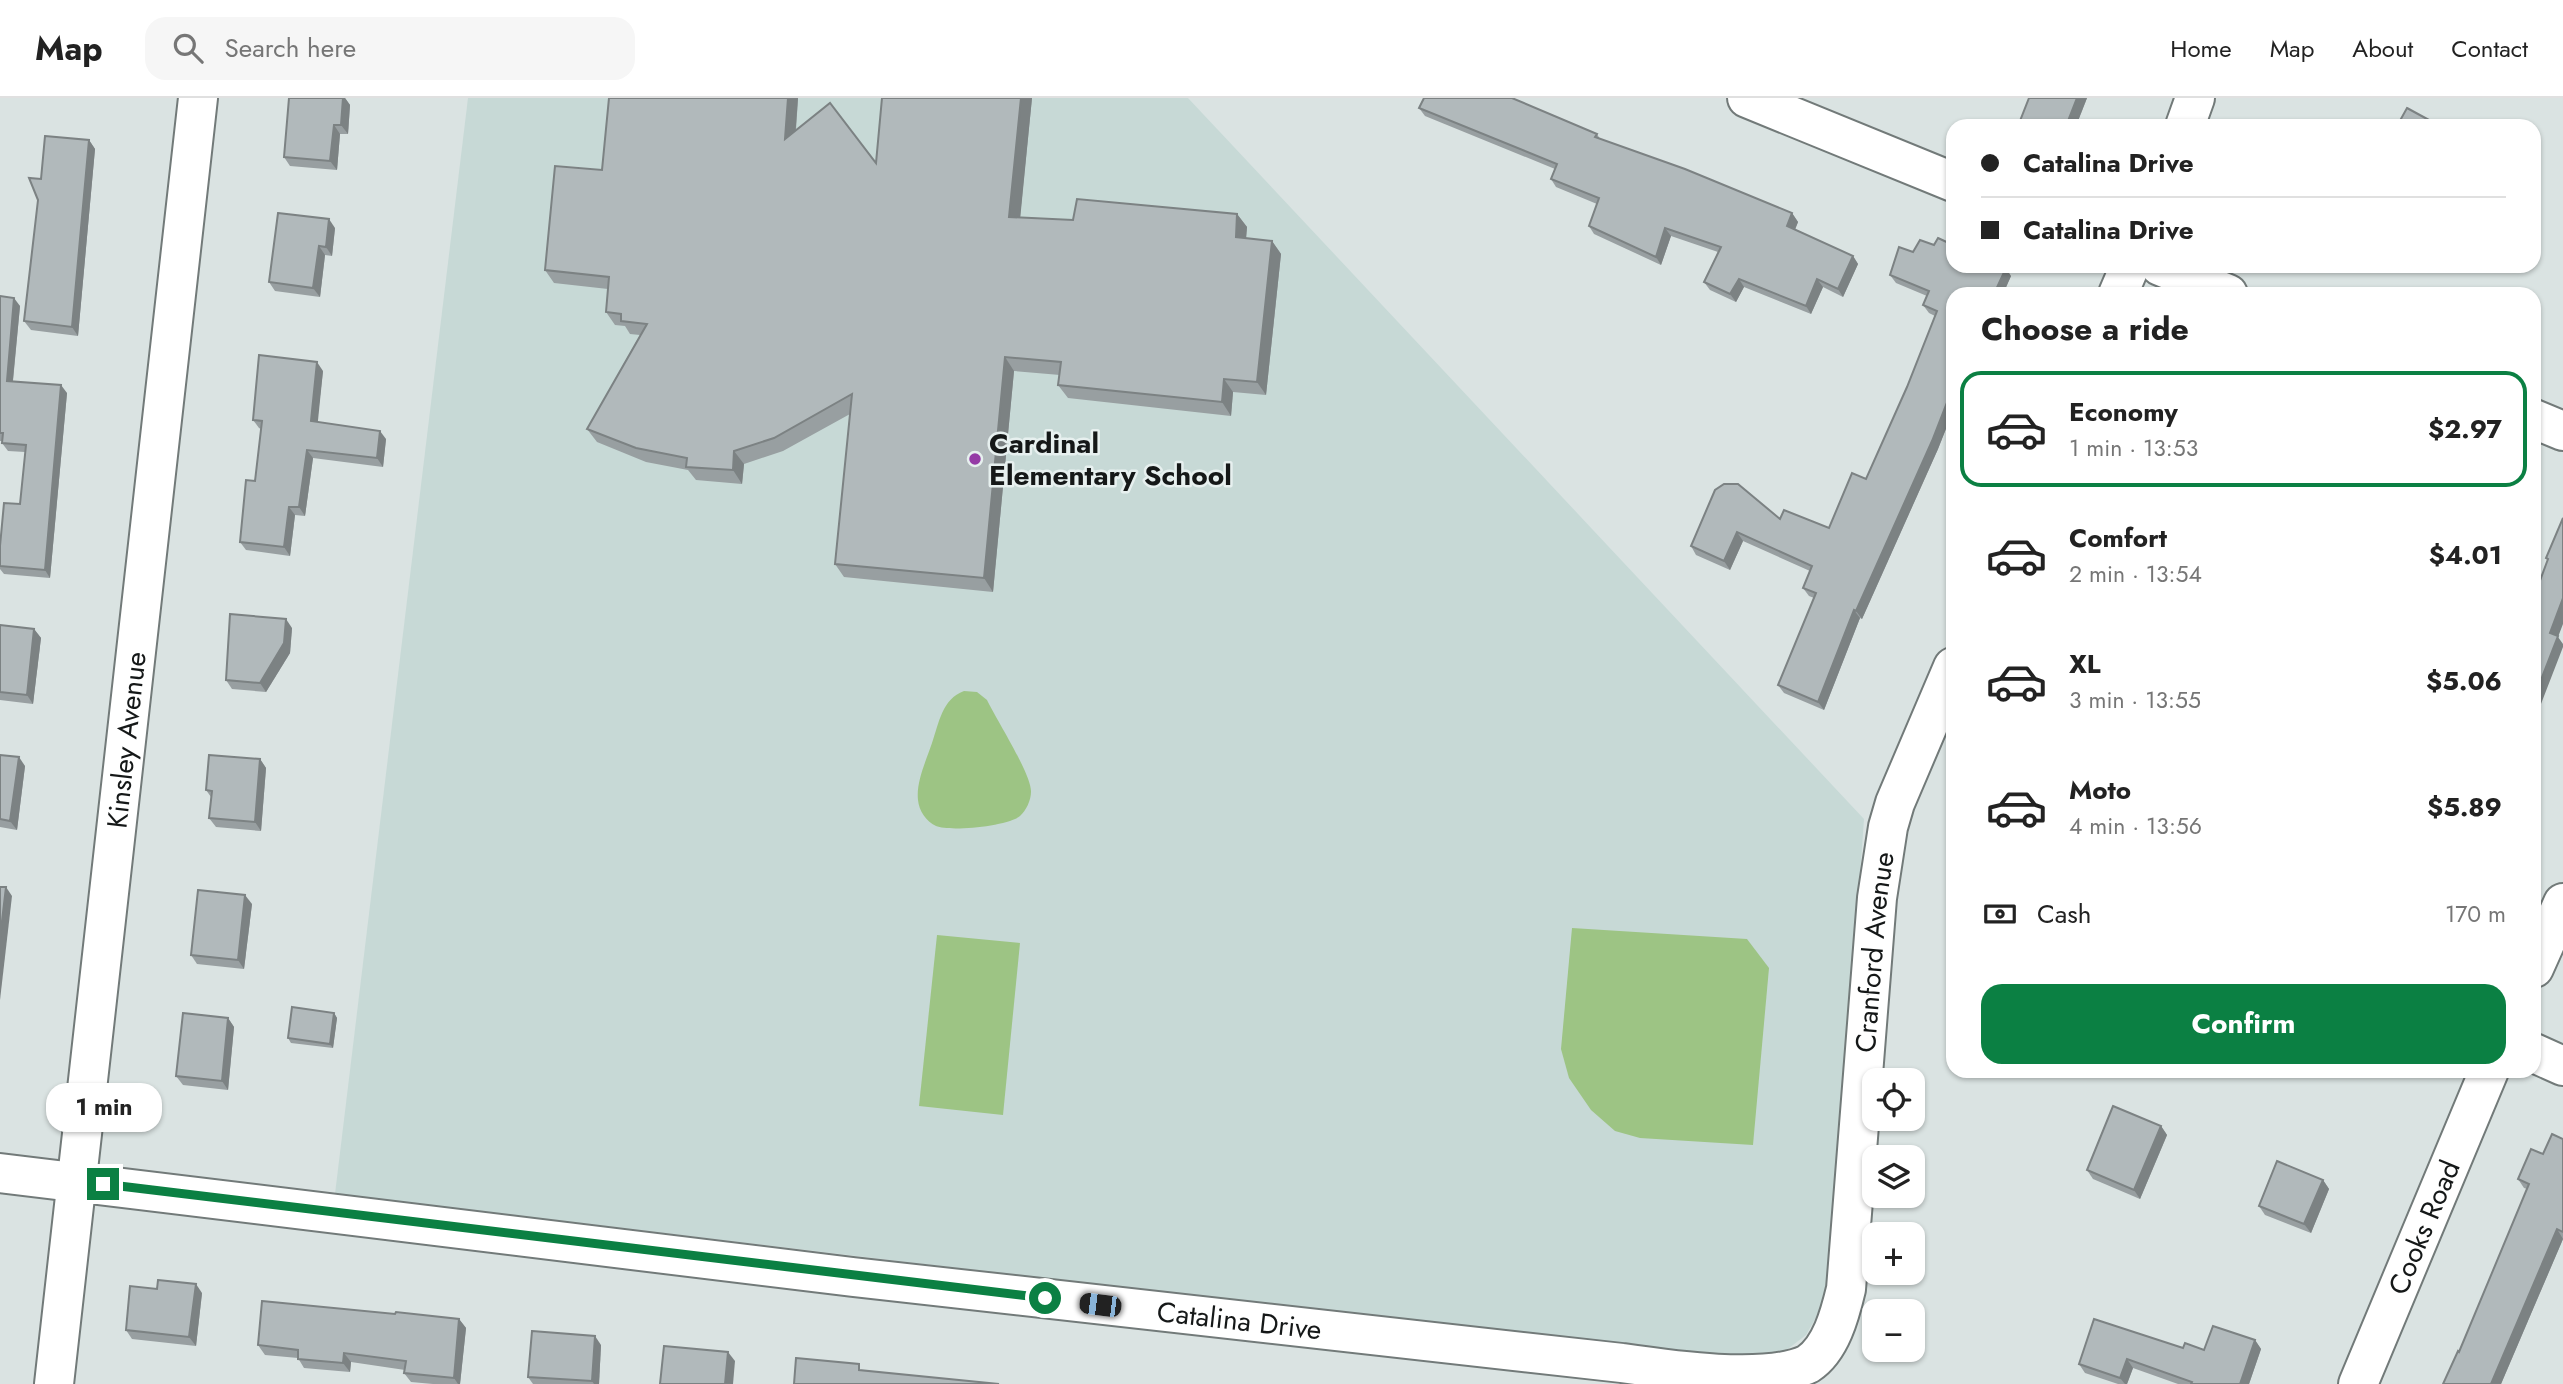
<!DOCTYPE html>
<meta charset="utf-8">
<style>
:root{--surface:#fff;--page:#f6f6f6;--text:#222;--muted:#767676;--line:#e0e0e0;--accent:#0b8043}
body{margin:0;font-family:Jost,sans-serif;background:var(--page);color:var(--text);height:100vh;display:flex;flex-direction:column;font-size:26px;white-space:nowrap}
*{box-sizing:border-box;margin:0}
p{font-size:23px;color:var(--muted)}
.icon{flex:none;width:38px;height:38px;fill:none;stroke:currentColor;stroke-width:2;stroke-linecap:round;stroke-linejoin:round}
.map{position:relative;flex:1;overflow:hidden}
.panel{position:absolute;left:1946px;top:189px;width:595px;height:791px;display:flex;flex-direction:column;background:var(--surface);border-radius:21px;box-shadow:0 2px 5px #0004}
.panel>*{flex:none}
.top-card{position:absolute;left:1946px;top:21px;width:595px;height:154px;border-radius:21px;box-shadow:0 2px 5px #0004;display:grid;align-content:center;height:154px;padding:0 35px;background:var(--surface)}
.fabs{position:absolute;left:1862px;top:970px;display:grid;gap:14px}
.fabs a{display:grid;place-items:center;width:63px;height:63px;border-radius:14px;background:var(--surface);box-shadow:0 2px 5px #0004;font-size:35px}
.end{position:absolute;width:32px;height:32px;margin:-16px;border:9px solid #0b8043;background:#fff;box-shadow:0 0 0 4px #fff}
.from{border-radius:50%}
.bubble{position:absolute;height:49px;border-radius:21px;background:var(--surface);box-shadow:0 2px 5px #0004;font-size:23px;font-weight:700;line-height:49px;text-align:center}
.car{position:absolute;width:21px;height:42px;margin:-21px -10px;border-radius:9px;box-shadow:0 0 5px 2px #0007;background:linear-gradient(#222 24%,#8ab4d8 0 40%,#222 0 76%,#8ab4d8 0 86%,#222 0)}
.top-card b{display:flex;align-items:center;gap:24px;height:66px;font-size:26px}
.top-card b+b{border-top:2px solid var(--line)}
.top-card i{width:18px;height:18px;background:var(--text)}
ul{padding:0;list-style:none}
li{display:flex;align-items:center;gap:21px;height:116px;margin:0 14px 10px;padding:0 21px;border:4px solid transparent;border-radius:21px}
li div{flex:1}
li b{display:block;font-size:26px}
li em{font-style:normal;font-weight:700}
li.active{border-color:var(--accent)}
li>.icon{width:63px;height:63px;stroke-width:1.5}
h2{padding:0 35px;font-size:32px;line-height:84px}
.pay{display:flex;align-items:center;gap:18px;height:77px;padding:0 35px;font-size:26px}
.pay p{margin-inline-start:auto}
.cta{display:flex;gap:14px;margin-top:auto;padding:14px 35px}
.cta a{flex:1;height:80px;border-radius:21px;background:var(--accent);color:#fff;font-size:28px;font-weight:700;line-height:80px;text-align:center}
header{display:flex;align-items:center;gap:42px;box-sizing:border-box;height:98px;padding:0 35px;background:var(--surface);border-bottom:2px solid var(--line)}
header strong{font-size:33px}
nav{display:flex;gap:38px;margin-inline-start:auto;font-size:24px}
.search{width:490px;height:63px;background:var(--page);display:flex;align-items:center;gap:18px;box-sizing:border-box;padding:0 24px;border-radius:21px;color:var(--muted);font-size:26px}
.map>svg:first-child{display:block}
.built{fill:#c7d9d6}
.green{fill:#9dc484}
.lines{fill:none;stroke-linecap:round;stroke-linejoin:round}
.street-casing{stroke:#727a79;stroke-width:42}
.street{stroke:#fff;stroke-width:38}
.wall{fill:#989fa1}
.shaded-wall{fill:#7c8283}
.building{fill:#b1b9bb;stroke:#7c8283;stroke-width:2}
.route{stroke:#0b8043;stroke-width:9}
.poi-dot{fill:#953ba6;stroke:#e7f0ef;stroke-width:2.5}
.labels{text-anchor:middle;dominant-baseline:central;stroke-width:5;stroke-linejoin:round;paint-order:stroke}
.poi-label{font-size:28px;font-weight:bold;fill:#151818;stroke:#e7f0ef;text-anchor:start}
.street-label{font-size:28px;fill:#151818;stroke:#e7f0ef}
</style>
<header>
<strong>Map</strong>
<div class="search"><svg class="icon" aria-label="search" viewBox="0 0 24 24"><circle cx="10" cy="10" r="6"/><path d="M15 15l6 6"/></svg>Search here</div>
<nav><a>Home</a><a>Map</a><a>About</a><a>Contact</a></nav>
</header>
<div class="map">
<svg width="2563" height="1286" viewBox="0 0 2563 1286">
<rect width="100%" height="100%" fill="#dae3e2"/>
<!-- built -->
<path class="built" d="M468,0H1188L1864,721L1832,1175L1823,1207L1806,1237L1780,1257L1739,1263L335,1096Z"/>
<!-- green -->
<g class="green">
<path d="M964,593L977,594L987,602C996,621 1032,677 1031,694C1031,702 1026,713 1020,718C1008,728 950,734 936,728C926,723 919,713 918,702C916,684 926,663 932,645C939,625 942,601 964,593Z"/>
<path d="M1572,830L1747,841L1769,870L1753,1047L1640,1040L1615,1033L1591,1012L1569,980L1561,951Z"/>
<path d="M937,837L1020,845L1003,1017L919,1008Z"/>
</g>
<g class="lines">
<defs>
<g id="street">
<path d="M1747,0L1953,84"/>
<path d="M2185,28L2195,0"/>
<path d="M2160,168L2228,196"/>
<path d="M2118,196L2130,168"/>
<path d="M2534,321L2563,333"/>
<path d="M2534,870L2563,805"/>
<path d="M2534,955L2563,968"/>
<path id="s1" d="M0,1075L853,1179L1622,1265C1670,1272 1765,1286 1808,1266C1831,1251 1840,1216 1846,1191L1877,800L1888,729L1895,705L1953,569"/>
<path id="s2" d="M54,1286L198,0"/>
<path id="s3" d="M2358,1286L2489,973"/>
</g>
</defs>
<!-- street casing -->
<use href="#street" class="street-casing"/>
<!-- street -->
<use href="#street" class="street"/>
</g>
<!-- wall -->
<g class="wall">
<path d="M289,0H345L350,7L348,36H340L337,72L290,68L284,59Z"/>
<path d="M798,0L796,32L876,65L882,0H1032L1020,119L1073,122L1237,116L1247,129L1246,140L1272,143L1281,156L1266,297L1233,294L1231,318L1068,300L1058,287L1060,277L1014,273L993,494L844,479L835,466L850,316L783,353L744,366L742,386L696,382L688,372L646,364L597,344L587,331L640,237L630,236L625,228L615,227L606,214L608,191L554,185L545,172L602,72Z"/>
<path d="M2029,0H2087L2076,28H2024L2020,23Z"/>
<path d="M1419,10L1597,36L1600,41L1792,115L1798,124L1795,132L1853,158L1858,166L1843,199L1823,189L1811,216L1744,189L1736,204L1710,192L1704,184L1718,154L1671,138L1661,167L1594,136L1589,128L1597,106L1556,89L1551,81L1555,71L1425,18Z"/>
<path d="M89,42L95,51L78,238L31,232L24,223L41,81Z"/>
<path d="M335,130L332,158L325,157L320,199L275,193L269,184Z"/>
<path d="M1913,154L2011,178L2003,196H1953V313L1938,351L1862,521L1860,520L1824,612L1784,595L1778,587L1814,500L1809,498L1803,490L1810,473L1743,443L1730,472L1696,457L1691,448L1780,421L1829,430L1866,381L1907,289L1935,218L1929,215L1923,207L1927,198L1896,185L1890,177Z"/>
<path d="M0,198L20,208L13,283L67,295L50,480L4,476L0,471V448L20,406L25,354L8,353L2,345V343H0Z"/>
<path d="M323,273L317,324L386,341L383,369L313,360L305,418L295,417L290,458L246,452L240,444L255,383L261,331L259,330L253,322Z"/>
<path d="M0,527L34,531L41,540L33,606L0,602Z"/>
<path d="M292,530L290,555L266,594L232,591L226,582Z"/>
<path d="M0,657L25,668L17,732L0,729Z"/>
<path d="M260,661L266,670L261,733L216,729L209,720L211,699L206,692Z"/>
<path d="M252,806L244,871L197,866L191,857Z"/>
<path d="M334,915L337,920L333,950L291,945L288,940Z"/>
<path d="M228,920L234,929L228,992L183,987L176,978Z"/>
<path d="M2161,1028L2167,1037L2140,1101L2093,1081L2087,1072Z"/>
<path d="M2563,1041V1141L2501,1286H2443L2459,1254L2527,1091L2524,1090L2518,1081L2543,1056Z"/>
<path d="M2323,1082L2329,1091L2311,1135L2265,1117L2259,1108Z"/>
<path d="M202,1195L196,1248L132,1241L126,1232Z"/>
<path d="M395,1216L459,1221L466,1230L460,1286H433L411,1284L404,1275L405,1272L351,1264L350,1274L304,1270L298,1260L265,1257L258,1247Z"/>
<path d="M2255,1242L2261,1251L2249,1286H2178L2133,1270L2127,1286H2118L2085,1275L2079,1266L2183,1250L2204,1252Z"/>
<path d="M601,1247L599,1286H533L528,1279Z"/>
</g>
<!-- shaded-wall -->
<g class="shaded-wall">
<path d="M343,0H345L350,7L348,36L341,27Z"/>
<path d="M788,0H798L794,54L785,41Z"/>
<path d="M1021,0H1032L1019,132L1009,119Z"/>
<path d="M2077,0H2087L2076,28H2066Z"/>
<path d="M334,27L340,36L337,72L330,63Z"/>
<path d="M89,42L95,51L78,238L72,229Z"/>
<path d="M1792,115L1798,124L1793,136L1787,128Z"/>
<path d="M1237,116L1247,129L1245,153L1236,139Z"/>
<path d="M329,121L335,130L332,158L326,149Z"/>
<path d="M1665,130L1671,138L1661,167L1656,159Z"/>
<path d="M1272,143L1281,156L1266,297L1257,284Z"/>
<path d="M319,148L325,157L320,199L313,190Z"/>
<path d="M1853,158L1858,166L1843,199L1838,191Z"/>
<path d="M2006,170L2011,178L2003,196H1994Z"/>
<path d="M1739,181L1744,189L1736,204L1730,196Z"/>
<path d="M1817,181L1823,189L1811,216L1806,208Z"/>
<path d="M14,200L20,208L12,291L7,283Z"/>
<path d="M1005,259L1014,273L993,494L984,480Z"/>
<path d="M317,264L323,273L317,332L311,323Z"/>
<path d="M1224,281L1233,294L1231,318L1222,304Z"/>
<path d="M61,287L67,295L50,480L45,472Z"/>
<path d="M1953,289V313L1938,351L1862,521L1856,513Z"/>
<path d="M380,333L386,341L383,369L377,360Z"/>
<path d="M307,352L313,360L305,418L299,409Z"/>
<path d="M734,353L744,366L742,386L733,372Z"/>
<path d="M289,409L295,417L290,458L284,449Z"/>
<path d="M1737,434L1743,443L1730,472L1724,463Z"/>
<path d="M2563,500V526L2558,539L2563,546V549L2534,624V600L2550,535Z"/>
<path d="M1854,512L1860,520L1824,612L1818,604Z"/>
<path d="M286,521L292,530L290,555L266,594L260,585Z"/>
<path d="M34,531L41,540L33,606L27,597Z"/>
<path d="M19,659L25,668L17,732L10,723Z"/>
<path d="M260,661L266,670L261,733L255,724Z"/>
<path d="M6,789L12,798L0,902V840Z"/>
<path d="M245,797L252,806L244,871L238,862Z"/>
<path d="M334,915L337,920L333,950L330,946Z"/>
<path d="M228,920L234,929L228,992L222,983Z"/>
<path d="M2161,1028L2167,1037L2140,1101L2134,1092Z"/>
<path d="M2323,1082L2329,1091L2311,1135L2304,1126Z"/>
<path d="M2557,1131L2563,1141L2501,1286H2491Z"/>
<path d="M196,1186L202,1195L196,1248L189,1239Z"/>
<path d="M459,1221L466,1230L460,1286H458L454,1280Z"/>
<path d="M595,1238L601,1247L599,1286H594L592,1283Z"/>
<path d="M2255,1242L2261,1251L2249,1286H2240Z"/>
<path d="M728,1254L735,1263L733,1286H725Z"/>
<path d="M344,1255L351,1264L350,1274L343,1265Z"/>
<path d="M2127,1261L2133,1270L2127,1286H2125L2120,1280Z"/>
</g>
<!-- building -->
<g class="building">
<path d="M289,0H343L341,27H334L330,63L284,59Z"/>
<path d="M609,0H788L785,41L830,5L876,65L882,0H1021L1009,119L1073,122L1077,101L1237,116L1236,139L1272,143L1257,284L1224,281L1222,304L1058,287L1061,264L1005,259L984,480L835,466L852,296L774,340L734,353L733,372L686,369L687,360L636,350L587,331L647,226L621,223V216L606,214L609,179L545,172L555,68L602,72Z"/>
<path d="M1424,0H1512L1597,36L1595,39L1685,71L1792,115L1787,128L1853,158L1838,191L1817,181L1806,208L1739,181L1730,196L1704,184L1721,149L1665,130L1656,159L1589,128L1599,100L1551,81L1557,66L1419,10Z"/>
<path d="M2029,0H2077L2066,28H2033L2020,23Z"/>
<path d="M2407,10L2440,28H2397Z"/>
<path d="M45,38L89,42L72,229L24,223L38,102L29,80L41,81Z"/>
<path d="M278,115L329,121L326,149L319,148L313,190L269,184Z"/>
<path d="M1938,140L1953,147V168H2001L2006,170L1994,196H1953V289L1932,343L1856,513L1854,512L1818,604L1778,587L1816,495L1803,490L1812,468L1737,434L1724,463L1691,448L1715,392L1724,386H1738L1780,421L1784,412L1829,430L1852,375L1866,381L1907,289L1937,213L1923,207L1929,193L1890,177L1899,149L1913,154L1920,142L1934,147Z"/>
<path d="M0,198L14,200L7,283L61,287L45,472L0,468V448L4,405L20,406L26,347L2,345L3,335H0Z"/>
<path d="M259,257L317,264L311,323L380,333L377,360L307,352L299,409H289L284,449L240,444L246,382L255,383L262,323L253,322Z"/>
<path d="M2563,420V500L2550,535L2558,538L2534,600V499L2548,461L2546,460Z"/>
<path d="M230,516L286,521L284,545L260,585L226,582Z"/>
<path d="M0,527L34,531L27,597L0,594Z"/>
<path d="M0,657L19,659L10,723L0,721Z"/>
<path d="M209,657L260,661L255,724L209,720L212,693L206,692Z"/>
<path d="M0,789H6L0,840Z"/>
<path d="M1953,789V801L1949,799Z"/>
<path d="M198,792L245,797L238,862L191,857Z"/>
<path d="M292,909L334,915L330,946L288,940Z"/>
<path d="M183,915L228,920L222,983L176,978Z"/>
<path d="M2113,1008L2161,1028L2134,1092L2087,1072Z"/>
<path d="M2552,1036L2563,1041V1134L2557,1131L2491,1286H2443L2458,1253L2459,1254L2529,1086L2518,1081L2531,1051L2543,1056Z"/>
<path d="M2277,1063L2323,1082L2304,1126L2259,1108Z"/>
<path d="M158,1182L196,1186L189,1239L126,1232L130,1188L157,1191Z"/>
<path d="M262,1203L395,1216L396,1214L459,1221L454,1280L404,1275L406,1263L344,1255L343,1265L298,1261V1252L258,1247Z"/>
<path d="M2094,1221L2183,1250L2185,1245L2204,1252L2213,1228L2255,1242L2240,1286H2191L2192,1284L2127,1261L2120,1280L2079,1266Z"/>
<path d="M532,1233L595,1238L592,1283L528,1279Z"/>
<path d="M664,1248L728,1254L725,1286H660Z"/>
<path d="M796,1260L859,1266V1272L999,1286H794Z"/>
</g>
<g class="lines">
<!-- route -->
<path class="route" d="M103,1086L1045,1200"/>
</g>
<!-- markers -->
<circle class="poi-dot" cx="975" cy="361" r="7"/>
<g class="labels">
<!-- poi labels -->
<g class="poi-label">
<text x="989" y="345">Cardinal<tspan x="989" dy="32">Elementary School</tspan></text>
</g>
<!-- street labels -->
<g class="street-label">
<text stroke="none"><textPath href="#s2" startOffset="648">Kinsley Avenue</textPath></text>
<text stroke="none"><textPath href="#s1" startOffset="2245">Cranford Avenue</textPath></text>
<text stroke="none"><textPath href="#s3" startOffset="170">Cooks Road</textPath></text>
<text stroke="none"><textPath href="#s1" startOffset="1248">Catalina Drive</textPath></text>
</g>
</g>
</svg>
<div class="fabs">
<a><svg class="icon" aria-label="locate" viewBox="0 0 24 24"><circle cx="12" cy="12" r="6"/><path d="M12 2v4M12 18v4M2 12h4M18 12h4"/></svg></a>
<a><svg class="icon" aria-label="layers" viewBox="0 0 24 24"><path d="M12 4l9 5-9 5-9-5zM3 14l9 5 9-5"/></svg></a>
<a>+</a>
<a>−</a>
</div>
<i class="end from" style="left:1045px;top:1200px"></i>
<i class="end" style="left:103px;top:1086px"></i>
<div class="bubble" style="left:46px;top:985px;width:116px">1 min</div>
<i class="car" style="left:1100px;top:1207px;rotate:277deg"></i>
<div class="top-card">
<b><i class="from"></i>Catalina Drive</b>
<b><i></i>Catalina Drive</b>
</div>
<section class="panel">
<h2>Choose a ride</h2>
<ul>
<li class="active"><svg class="icon" aria-label="car" viewBox="0 0 24 24"><path d="M5 17H2v-5l4-1 3-4h7l3 4 3 1v5h-3M9 17h6M6 11h13"/><circle cx="7" cy="17" r="2"/><circle cx="17" cy="17" r="2"/></svg><div><b>Economy</b><p>1 min · 13:53</p></div><em>$2.97</em></li>
<li><svg class="icon" aria-label="car" viewBox="0 0 24 24"><path d="M5 17H2v-5l4-1 3-4h7l3 4 3 1v5h-3M9 17h6M6 11h13"/><circle cx="7" cy="17" r="2"/><circle cx="17" cy="17" r="2"/></svg><div><b>Comfort</b><p>2 min · 13:54</p></div><em>$4.01</em></li>
<li><svg class="icon" aria-label="car" viewBox="0 0 24 24"><path d="M5 17H2v-5l4-1 3-4h7l3 4 3 1v5h-3M9 17h6M6 11h13"/><circle cx="7" cy="17" r="2"/><circle cx="17" cy="17" r="2"/></svg><div><b>XL</b><p>3 min · 13:55</p></div><em>$5.06</em></li>
<li><svg class="icon" aria-label="car" viewBox="0 0 24 24"><path d="M5 17H2v-5l4-1 3-4h7l3 4 3 1v5h-3M9 17h6M6 11h13"/><circle cx="7" cy="17" r="2"/><circle cx="17" cy="17" r="2"/></svg><div><b>Moto</b><p>4 min · 13:56</p></div><em>$5.89</em></li>
</ul>
<div class="pay"><svg class="icon" aria-label="cash" viewBox="0 0 24 24"><path d="M3 7h18v10H3z"/><circle cx="12" cy="12" r="2"/></svg>Cash<p>170 m</p></div>
<div class="cta"><a>Confirm</a></div>
</section>
</div>
